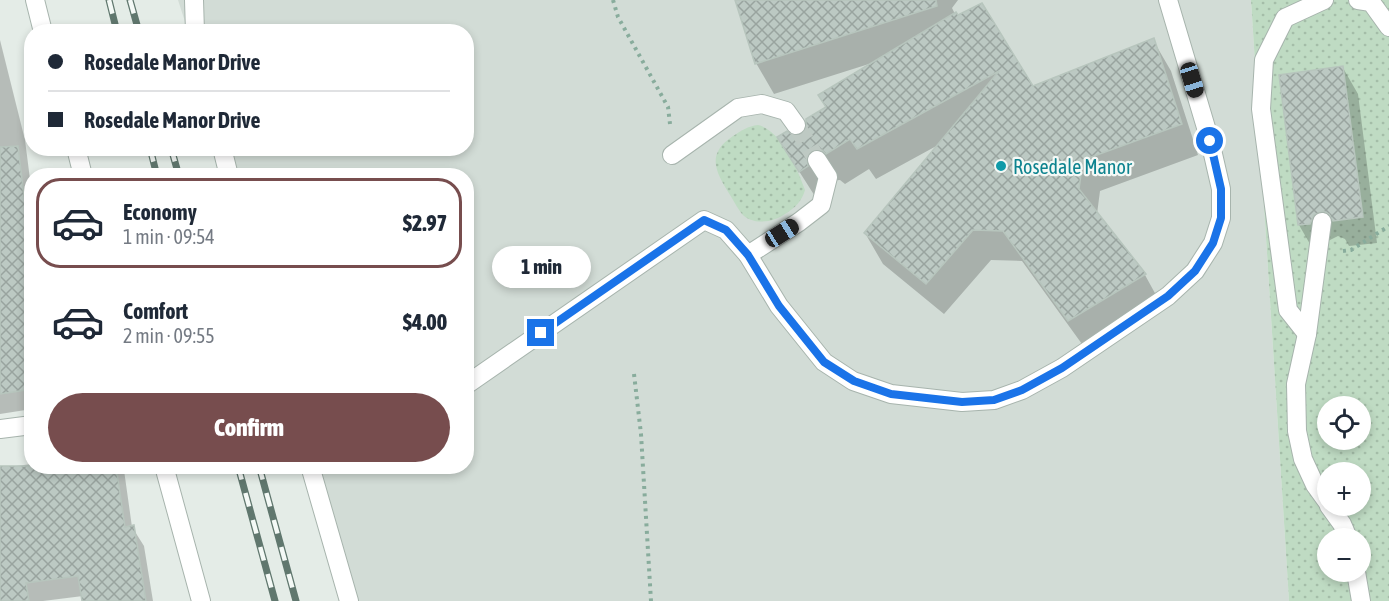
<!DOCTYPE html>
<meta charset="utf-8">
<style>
:root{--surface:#fff;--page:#f2f2f3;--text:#1f2937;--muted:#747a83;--line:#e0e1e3;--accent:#774d4e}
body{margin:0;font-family:"Asap Condensed",sans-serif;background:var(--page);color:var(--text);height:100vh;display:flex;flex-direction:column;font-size:22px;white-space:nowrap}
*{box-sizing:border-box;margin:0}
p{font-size:20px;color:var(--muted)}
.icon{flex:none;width:33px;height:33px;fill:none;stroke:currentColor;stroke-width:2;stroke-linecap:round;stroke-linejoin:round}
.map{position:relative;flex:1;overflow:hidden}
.side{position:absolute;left:24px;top:168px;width:450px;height:306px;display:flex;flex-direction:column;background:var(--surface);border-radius:24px;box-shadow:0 3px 9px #0003}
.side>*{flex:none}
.hud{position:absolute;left:24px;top:24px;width:450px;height:132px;border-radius:24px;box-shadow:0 3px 9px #0003;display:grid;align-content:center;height:132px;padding:0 24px;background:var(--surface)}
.fabs{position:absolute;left:1317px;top:396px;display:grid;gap:12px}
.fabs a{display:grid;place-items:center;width:54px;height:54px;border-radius:50%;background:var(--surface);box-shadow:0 3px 9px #0003;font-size:30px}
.end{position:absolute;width:27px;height:27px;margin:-14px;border:8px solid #1a73e8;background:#fff;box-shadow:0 0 0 3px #fff}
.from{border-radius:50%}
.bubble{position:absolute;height:42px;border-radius:21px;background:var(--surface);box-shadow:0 3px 9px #0003;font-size:20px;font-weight:800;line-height:42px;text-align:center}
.car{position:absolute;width:18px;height:36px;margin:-18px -9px;border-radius:8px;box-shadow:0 0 4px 2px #0007;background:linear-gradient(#222 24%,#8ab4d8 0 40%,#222 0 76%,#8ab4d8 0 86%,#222 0)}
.hud b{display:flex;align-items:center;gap:21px;height:57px;font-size:22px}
.hud b+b{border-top:2px solid var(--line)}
.hud i{width:15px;height:15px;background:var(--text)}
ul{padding:10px 0 0;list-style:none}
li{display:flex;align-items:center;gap:18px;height:90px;margin:0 12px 9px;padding:0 12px;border:3px solid transparent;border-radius:24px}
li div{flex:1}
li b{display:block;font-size:22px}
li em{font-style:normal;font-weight:800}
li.active{border-color:var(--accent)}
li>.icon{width:54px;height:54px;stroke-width:1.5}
.primary-button{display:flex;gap:12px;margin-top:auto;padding:12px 24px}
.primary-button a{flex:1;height:69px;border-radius:36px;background:var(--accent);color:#fff;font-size:24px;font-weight:800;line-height:69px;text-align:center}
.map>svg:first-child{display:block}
.built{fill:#d2dcd6}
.grass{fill:url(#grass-dots);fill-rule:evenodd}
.shadow{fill:#0003}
.building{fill:url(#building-cross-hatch);stroke:#b7c5bd;stroke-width:1.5}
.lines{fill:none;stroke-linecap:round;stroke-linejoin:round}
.minor-tunnel{stroke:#bec9c3;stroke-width:18;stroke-dasharray:18 9;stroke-linecap:butt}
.minor-casing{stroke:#a7b4ad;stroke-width:20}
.path{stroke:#88ac9c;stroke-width:4;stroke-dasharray:3 4.5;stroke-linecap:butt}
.minor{stroke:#fff;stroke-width:18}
.rail-casing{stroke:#60776e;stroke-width:7}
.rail{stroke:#f4f9f6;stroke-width:4.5;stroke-dasharray:14;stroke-linecap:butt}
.route{stroke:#1a73e8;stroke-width:8}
.culture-dot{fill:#0f9aa8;stroke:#f4f9f6;stroke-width:2}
.labels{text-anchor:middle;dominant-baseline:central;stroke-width:4.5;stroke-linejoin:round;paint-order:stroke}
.culture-label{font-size:20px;fill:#0d838f;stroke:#f4f9f6;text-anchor:start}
</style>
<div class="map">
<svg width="1389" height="601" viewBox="0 0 1389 601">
<defs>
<pattern id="grass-dots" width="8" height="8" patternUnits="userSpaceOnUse" patternTransform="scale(1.5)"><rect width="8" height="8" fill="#bfdbc3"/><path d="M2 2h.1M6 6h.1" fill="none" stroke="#a4bda8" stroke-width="1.8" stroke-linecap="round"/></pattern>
<pattern id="building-cross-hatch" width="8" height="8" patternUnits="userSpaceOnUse" patternTransform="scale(1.5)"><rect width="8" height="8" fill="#bcc9c3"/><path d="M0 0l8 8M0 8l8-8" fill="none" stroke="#99a49f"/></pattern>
</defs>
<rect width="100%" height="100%" fill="#e4ece7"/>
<!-- built -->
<path class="built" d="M178,0H1251L1289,601H349L310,467L466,466V176L229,175L222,149L466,148V32L188,31Z"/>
<!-- grass -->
<g class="grass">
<path d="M1251,0H1389V601H1289ZM1328,406H1360V440H1328ZM1328,472H1360V506H1328ZM1328,538H1360V572H1328Z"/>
<path d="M758,125C781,130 798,170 805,190C802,201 795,208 785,214C774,222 753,226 742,214C737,208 734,201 730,195C715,171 706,154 733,136C741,131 748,126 758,125Z"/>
</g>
<!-- shadow -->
<g class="shadow">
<path d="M736,0H958L952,8L955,14L1032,88L1153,40L1171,71L1198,155L1100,191L1097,214L1145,275L1162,306L1087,351L1022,261L991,260L944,314L883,264L865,233L940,144L876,179L869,169L845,184L840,180L829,181L818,201L797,168L796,138L804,135L827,107L872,63L774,94L756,63Z"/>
<path d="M0,40L25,140L32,195V409L0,414Z"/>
<path d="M1343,68L1358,94L1377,243L1349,246L1345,239L1338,236L1328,241L1314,251L1299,225Z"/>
<path d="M32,464V466H122L124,470L132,527L144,546L153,601H84L83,596L43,601H0V468Z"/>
</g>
<!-- building -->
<g class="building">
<path d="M735,0H936L937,6L755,64Z"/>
<path d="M982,3L1033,86L1154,38L1182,124L1083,160L1079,189L1146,274L1068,321L1003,231L973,230L926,284L864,233L999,71L857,149L850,139L826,154L822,150H811L807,155L808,166L799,172L777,137L787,131L796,136L803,134L806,129V119L826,107L818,95L956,12L958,15Z"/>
<path d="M1343,66L1363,217L1333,221L1329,214L1323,211L1314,215L1310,224L1298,225L1279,75Z"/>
<path d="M18,146L24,196H27L32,232V389L0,394V147Z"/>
<path d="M0,466H116L125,527L134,525L146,601H82L78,576L26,583L29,601H0Z"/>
</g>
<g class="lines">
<!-- minor-tunnel -->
<path class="minor-tunnel" d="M796,125L817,160"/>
<defs>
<g id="minor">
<path d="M35,0L43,32"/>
<path d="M194,0L195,32"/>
<path d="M1358,0L1371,2L1389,27"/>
<path d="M76,148L83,176"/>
<path d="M222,148L229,176"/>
<path d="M672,155L738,108L762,104L786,111L796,125"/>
<path d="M1322,222L1307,334L1296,384L1297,431L1303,459L1315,485L1328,503"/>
<path d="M748,255L799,222L821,205L828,177L817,160"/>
<path d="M1307,334L1288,310L1261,109L1264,60L1285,18L1324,0"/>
<path d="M466,385L704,220L726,230L748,255L779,306L824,362L853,381L891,394L962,402L994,400L1022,390L1062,368L1168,296L1195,271L1213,243L1221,218V189L1210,141L1168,0"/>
<path d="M0,429L32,425"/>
<path d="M164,466L201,601"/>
<path d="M310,466L349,601"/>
<path d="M1329,506L1342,524L1348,538"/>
<path d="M1356,572L1361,601"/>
</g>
</defs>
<!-- minor casing -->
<use href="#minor" class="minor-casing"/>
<!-- path -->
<g class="path">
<path d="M613,0L618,17L668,107L670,124"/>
<path d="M1343,251L1351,250L1389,226"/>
<path d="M634,374L641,434L651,601"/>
</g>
<!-- minor -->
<use href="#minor" class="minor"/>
<defs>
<g id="rail">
<path d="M109,0L117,32"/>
<path d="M130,0L139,32"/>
<path d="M150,148L157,176"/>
<path d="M171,148L179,176"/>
<path d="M238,466L275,601"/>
<path d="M259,466L296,601"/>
</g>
</defs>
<!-- rail casing -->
<use href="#rail" class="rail-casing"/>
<!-- rail -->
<use href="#rail" class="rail"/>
</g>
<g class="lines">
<!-- route -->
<path class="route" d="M541,333L704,220L726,230L748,255L779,306L824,362L854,381L891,394L962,402L994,400L1022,390L1062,368L1168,296L1195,271L1213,243L1221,218V189L1210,141"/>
</g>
<!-- markers -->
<circle class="culture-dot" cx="1001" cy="166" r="6"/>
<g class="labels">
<!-- culture labels -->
<g class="culture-label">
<text x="1013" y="166">Rosedale Manor</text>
</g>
</g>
</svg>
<div class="fabs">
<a><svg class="icon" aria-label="locate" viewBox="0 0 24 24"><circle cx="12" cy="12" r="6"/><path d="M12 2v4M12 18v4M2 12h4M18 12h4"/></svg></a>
<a>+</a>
<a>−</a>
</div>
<i class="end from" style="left:1210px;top:141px"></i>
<i class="end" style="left:541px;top:333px"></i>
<div class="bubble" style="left:492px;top:246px;width:99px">1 min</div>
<i class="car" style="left:1192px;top:80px;rotate:163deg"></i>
<i class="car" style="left:782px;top:233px;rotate:58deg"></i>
<div class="hud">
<b><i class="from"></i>Rosedale Manor Drive</b>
<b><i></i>Rosedale Manor Drive</b>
</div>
<section class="side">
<ul>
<li class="active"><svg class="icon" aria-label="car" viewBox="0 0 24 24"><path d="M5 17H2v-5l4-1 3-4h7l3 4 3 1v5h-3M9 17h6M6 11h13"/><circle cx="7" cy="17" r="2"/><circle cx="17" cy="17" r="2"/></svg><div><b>Economy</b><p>1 min · 09:54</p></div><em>$2.97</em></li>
<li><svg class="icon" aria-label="car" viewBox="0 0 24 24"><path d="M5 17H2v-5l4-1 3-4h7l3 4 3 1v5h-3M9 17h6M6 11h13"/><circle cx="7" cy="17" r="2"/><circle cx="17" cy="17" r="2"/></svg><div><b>Comfort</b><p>2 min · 09:55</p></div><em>$4.00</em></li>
</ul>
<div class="primary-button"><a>Confirm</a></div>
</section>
</div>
